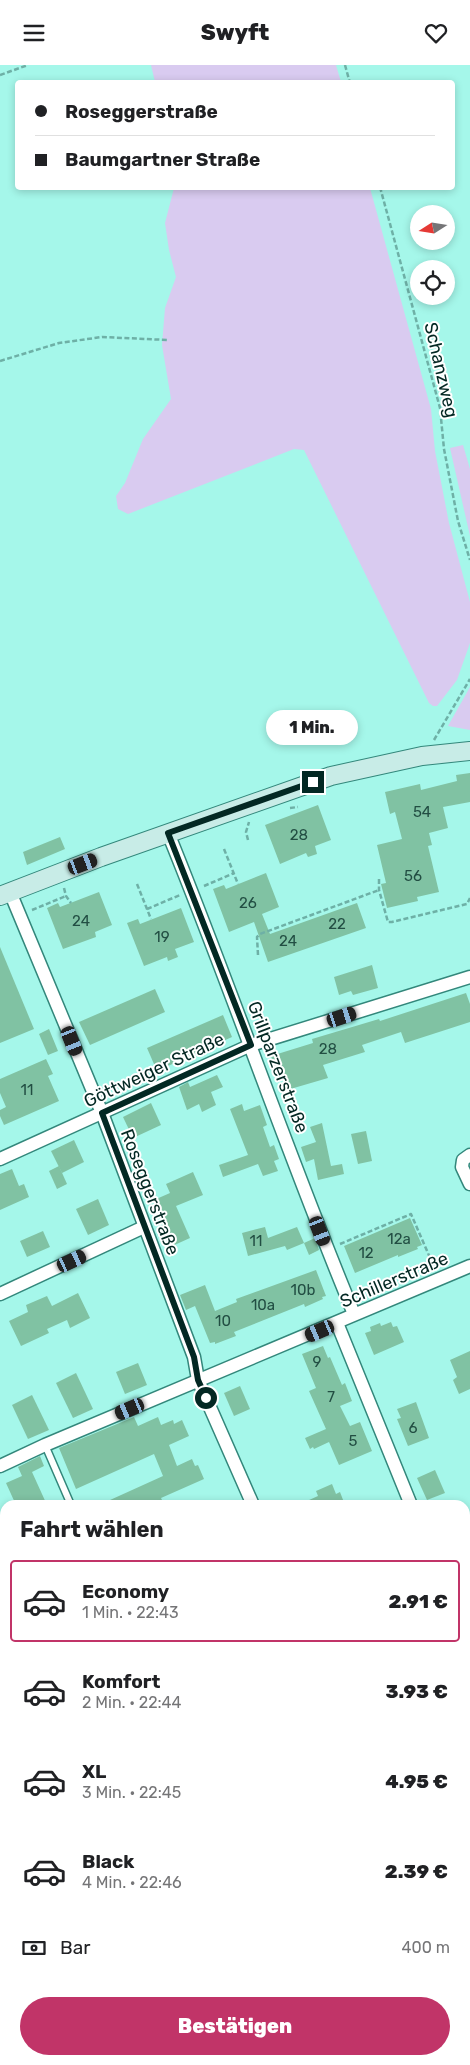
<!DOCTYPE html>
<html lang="de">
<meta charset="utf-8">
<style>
:root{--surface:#fff;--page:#f2f2f2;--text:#202124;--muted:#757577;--line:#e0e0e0;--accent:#c13468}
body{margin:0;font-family:Rubik,sans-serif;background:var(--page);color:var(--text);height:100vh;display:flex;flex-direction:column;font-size:19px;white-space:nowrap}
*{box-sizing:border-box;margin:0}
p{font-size:16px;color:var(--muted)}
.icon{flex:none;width:28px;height:28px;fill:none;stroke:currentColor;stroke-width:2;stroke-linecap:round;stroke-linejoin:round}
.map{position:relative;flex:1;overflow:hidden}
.side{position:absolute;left:0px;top:1435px;width:470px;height:565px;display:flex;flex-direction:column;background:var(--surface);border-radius:15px 15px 0 0;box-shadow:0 2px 8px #0003}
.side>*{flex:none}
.guide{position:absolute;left:15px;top:15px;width:440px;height:110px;border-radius:5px;box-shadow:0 2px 8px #0003;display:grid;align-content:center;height:110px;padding:0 20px;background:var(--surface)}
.needle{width:32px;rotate:258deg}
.fabs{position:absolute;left:410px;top:140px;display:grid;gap:10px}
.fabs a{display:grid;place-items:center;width:45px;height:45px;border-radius:50%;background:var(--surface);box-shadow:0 2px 8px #0003;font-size:25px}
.end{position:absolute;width:22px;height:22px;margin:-11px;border:6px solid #032823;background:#fff;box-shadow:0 0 0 2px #fff}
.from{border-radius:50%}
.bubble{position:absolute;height:35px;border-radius:18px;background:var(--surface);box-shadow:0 2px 8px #0003;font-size:16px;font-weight:800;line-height:35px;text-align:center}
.car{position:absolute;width:15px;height:30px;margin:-15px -8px;border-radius:6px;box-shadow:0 0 4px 1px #0007;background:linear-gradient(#222 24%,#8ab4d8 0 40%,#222 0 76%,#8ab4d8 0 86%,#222 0)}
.guide b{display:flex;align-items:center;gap:18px;height:48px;font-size:19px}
.guide b+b{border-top:1px solid var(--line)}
.guide i{width:12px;height:12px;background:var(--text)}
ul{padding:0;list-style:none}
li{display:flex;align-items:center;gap:15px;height:82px;margin:0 10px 8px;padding:0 10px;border:2px solid transparent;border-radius:5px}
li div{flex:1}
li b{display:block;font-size:19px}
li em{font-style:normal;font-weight:800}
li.on{border-color:var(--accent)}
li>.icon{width:45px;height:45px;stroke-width:1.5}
h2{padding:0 20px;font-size:22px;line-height:60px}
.pay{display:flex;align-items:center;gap:12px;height:55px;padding:0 20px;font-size:19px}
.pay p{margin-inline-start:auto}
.primary-button{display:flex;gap:10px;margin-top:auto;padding:10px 20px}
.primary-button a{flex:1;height:58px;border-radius:30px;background:var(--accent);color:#fff;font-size:20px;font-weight:800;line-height:58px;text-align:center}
header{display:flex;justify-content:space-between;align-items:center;height:65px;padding:0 20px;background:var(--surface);font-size:22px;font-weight:800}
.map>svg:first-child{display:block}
.green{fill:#d9cbf0}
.building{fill:#80c2a3}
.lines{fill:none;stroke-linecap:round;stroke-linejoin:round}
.lane-casing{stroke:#33877b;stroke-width:9}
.street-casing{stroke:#33877b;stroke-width:15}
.secondary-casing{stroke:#33877b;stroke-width:20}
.path{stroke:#6eb0a6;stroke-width:2.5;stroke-dasharray:5 2.5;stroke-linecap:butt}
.lane{stroke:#fff;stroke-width:6}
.street{stroke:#fff;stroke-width:12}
.secondary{stroke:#c8ece7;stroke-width:18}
.route{stroke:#032823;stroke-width:6}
.labels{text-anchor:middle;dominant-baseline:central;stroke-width:4;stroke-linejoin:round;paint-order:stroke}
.number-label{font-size:15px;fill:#224e43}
.street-label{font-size:18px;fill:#032823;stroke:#fff}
</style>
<header><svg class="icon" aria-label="menu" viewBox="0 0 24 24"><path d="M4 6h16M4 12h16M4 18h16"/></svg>Swyft<svg class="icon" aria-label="heart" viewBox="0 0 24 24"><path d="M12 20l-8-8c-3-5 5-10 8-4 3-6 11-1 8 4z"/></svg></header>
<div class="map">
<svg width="470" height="2000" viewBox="0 0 470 2000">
<rect width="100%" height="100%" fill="#a5f7ea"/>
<!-- green -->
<g class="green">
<path d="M151,0H336L341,17H155Z"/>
<path d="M174,123H370L431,344L435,386L449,458L470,537V578L457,615L437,641H433L429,638L304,385L294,384L128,449L118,444L116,431L125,418L143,374L171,334L162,280L165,243L176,212L169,185L165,158Z"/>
<path d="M463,380L470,404V471L450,383Z"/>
<path d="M470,622V665L448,661Z"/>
</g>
<!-- building -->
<g class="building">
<path d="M470,708V737L443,742L448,763L429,768L432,780L428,781L439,827L417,832L418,836L387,843L381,819L386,818L377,780L402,774L395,747L390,749L385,727L420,719L421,725L457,716L456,710Z"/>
<path d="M318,740L331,775L315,781L317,789L308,792L306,788L280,799L265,760Z"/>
<path d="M60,772L65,784L27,800L23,787Z"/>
<path d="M266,808L279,842L262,849L270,869L357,838L366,863L268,897L254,857L229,867L213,824L224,820L226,824Z"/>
<path d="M99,827L112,860L95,867L96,872L63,884L47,843L58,838L60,842Z"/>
<path d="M181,843L194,877L175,884L178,892L168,896L167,892L144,901L127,858L138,854L140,859Z"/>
<path d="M0,882L34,964L0,978Z"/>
<path d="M372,900L378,923L353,930L351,926L339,930L334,912Z"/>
<path d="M155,924L165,947L90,980L79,957Z"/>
<path d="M466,928L470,939V957L405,978L401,967L362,980L365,987L323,1000L328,1013L287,1025L283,1011L278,1013L271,991L313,978L312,974L379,954L380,956Z"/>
<path d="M223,950L232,972L157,1006L147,983Z"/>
<path d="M49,964L58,986L48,990L39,969Z"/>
<path d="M46,994L53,1009L48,1011L59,1036L4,1060L0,1051V1045L6,1042L0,1028V1014Z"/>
<path d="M217,1010L223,1022L211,1027L216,1040L202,1047L199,1039L187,1045L179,1022L188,1017L190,1022Z"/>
<path d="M151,1038L161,1060L133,1073L123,1052Z"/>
<path d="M242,1039L244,1046L260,1040L267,1060L263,1062L270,1082L274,1080L279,1094L274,1096L278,1106L263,1111L258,1099L223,1112L219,1100L248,1090L230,1044Z"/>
<path d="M322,1058L331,1101L342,1099L344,1109L318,1115L314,1094L306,1097L301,1082L316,1077L310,1062Z"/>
<path d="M366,1066L372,1096L358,1099L351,1069Z"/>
<path d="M74,1075L84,1097L62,1108L51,1086Z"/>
<path d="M59,1101L67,1119L57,1124L49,1106Z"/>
<path d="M12,1104L19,1121L24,1119L29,1132L0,1145V1109Z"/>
<path d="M193,1107L203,1130L176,1141L190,1173L170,1182L161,1161L164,1160L154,1135L170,1128L166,1119Z"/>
<path d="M98,1134L109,1160L88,1170L76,1144Z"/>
<path d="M410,1153L422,1180L417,1182L418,1184L398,1192V1190L355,1208L344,1181Z"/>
<path d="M265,1162L268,1173L297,1162L304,1178L287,1185L285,1181L248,1191L242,1168Z"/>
<path d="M43,1166L50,1182L27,1192L20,1176Z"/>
<path d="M315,1173L319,1185L309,1190L304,1178Z"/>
<path d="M316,1205L326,1231L322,1232L323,1234L305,1242L304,1239L234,1267L236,1271L215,1279V1277L210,1278L195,1241L186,1245L180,1230L205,1220L215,1246L237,1237L236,1234Z"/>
<path d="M78,1228L90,1253L70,1263L67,1255L47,1264L49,1268L21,1281L9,1256L28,1247L26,1240L47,1231L52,1241Z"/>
<path d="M391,1257L393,1262L397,1261L404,1277L374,1290L365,1268L371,1266L370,1262L380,1258L381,1261Z"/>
<path d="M323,1281L328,1293L330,1292L342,1320L345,1318L352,1336L340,1341L350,1361L360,1357L372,1386L339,1400L329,1377L314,1384L313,1382L310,1384L305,1373L326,1364L309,1326L316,1323L302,1289Z"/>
<path d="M470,1286V1324L459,1329L453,1315L457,1312L450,1295Z"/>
<path d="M138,1298L147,1320L125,1329L116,1307Z"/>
<path d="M76,1308L93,1344L73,1353L56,1318Z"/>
<path d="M240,1321L250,1344L234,1351L224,1328Z"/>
<path d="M32,1330L49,1365L28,1374L12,1340Z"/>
<path d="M416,1337L429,1373L408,1381L397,1354L401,1353L397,1344Z"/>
<path d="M134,1352L138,1361L158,1352L161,1360L173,1355L174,1359L182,1355L189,1371L169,1380L177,1401L192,1394L195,1401L198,1400L204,1414L161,1433L163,1437L156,1440H99L163,1411L154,1389L76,1424L59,1383Z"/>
<path d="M40,1391L44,1401L32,1407L47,1440H16L6,1418L22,1411L18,1402Z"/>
<path d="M435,1405L445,1428L427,1435L417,1413Z"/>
<path d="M332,1419L336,1429L340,1427L345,1440H298L318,1431L316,1426Z"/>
</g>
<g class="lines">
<defs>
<g id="lane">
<path d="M45,1380L71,1440"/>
<path d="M465,1659L470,1670"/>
</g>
<g id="street">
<path d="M168,768C233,927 288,1091 354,1249"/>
<path d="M10,827L102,1048L194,1292L198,1315L253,1440"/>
<path d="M470,1090L463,1095L462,1102L470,1119"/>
<path d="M0,1094L251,980L470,912"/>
<path d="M0,1229L144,1162"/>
<path d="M337,1258L411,1440"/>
<path d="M0,1401L45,1380L470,1201"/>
<path d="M465,1504L470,1503"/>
<path d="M465,1672L470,1670"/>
<path d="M0,1680L5,1677"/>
<path d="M465,1730L470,1741"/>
<path d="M0,1741L5,1750"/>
<path d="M465,1819L470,1817"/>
<path d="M0,1867L5,1865"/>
<path d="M137,1995L139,2000"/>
<path d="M325,1995L327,2000"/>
<path d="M61,2000L70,1995"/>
<path d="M339,2000L350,1995"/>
</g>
<path id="secondary" d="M0,831L101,792L331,711L422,691L470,686"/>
</defs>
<!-- lane casing -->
<use href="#lane" class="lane-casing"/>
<!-- street casing -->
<use href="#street" class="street-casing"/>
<!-- secondary casing -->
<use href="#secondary" class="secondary-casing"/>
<!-- path -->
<g class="path">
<path d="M345,0L350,18"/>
<path d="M0,10L28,0"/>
<path d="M380,122L440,343L444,384L458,456L470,495"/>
<path d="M0,296L59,278L102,272L168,275"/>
<path d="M434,675L470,614"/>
<path d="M290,743L298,742"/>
<path d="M248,775L246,767L249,757"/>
<path d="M224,784L238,819"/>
<path d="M379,814V825L388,857H392L467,839L470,833"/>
<path d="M137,819L151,854"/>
<path d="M204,821L234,808"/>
<path d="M64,823L66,831L71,838"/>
<path d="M147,844L180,830"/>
<path d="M32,845L66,831"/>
<path d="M258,890L257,872L260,869L379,825"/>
<path d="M340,1179L411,1149L434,1202"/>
<path d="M0,1492L5,1490"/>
<path d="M0,1697L5,1695"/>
</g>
<!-- lane -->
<use href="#lane" class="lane"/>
<!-- street -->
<use href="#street" class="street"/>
<!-- secondary -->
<use href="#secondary" class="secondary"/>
</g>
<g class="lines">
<!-- route -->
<path class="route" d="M206,1333L198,1315L194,1292L102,1048L251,980L168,768L313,717"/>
</g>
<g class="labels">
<!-- number labels -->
<g class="number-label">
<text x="422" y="747">54</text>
<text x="299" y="770">28</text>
<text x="413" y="811">56</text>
<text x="248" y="838">26</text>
<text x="81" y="856">24</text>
<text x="337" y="859">22</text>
<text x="162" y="872">19</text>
<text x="288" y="876">24</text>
<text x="328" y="984">28</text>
<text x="27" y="1025">11</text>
<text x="399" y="1174">12a</text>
<text x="256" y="1176">11</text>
<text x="366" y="1188">12</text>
<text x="303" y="1225">10b</text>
<text x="263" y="1240">10a</text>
<text x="223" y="1256">10</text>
<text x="317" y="1297">9</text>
<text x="331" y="1332">7</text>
<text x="413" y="1363">6</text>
<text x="353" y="1376">5</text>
</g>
<!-- street labels -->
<g class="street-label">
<text transform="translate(441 305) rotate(77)">Schanzweg</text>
<text transform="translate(278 1002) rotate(69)">Grillparzerstraße</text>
<text transform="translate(154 1005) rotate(-25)">Göttweiger Straße</text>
<text transform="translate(150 1127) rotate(69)">Roseggerstraße</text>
<text transform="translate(394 1215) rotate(-23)">Schillerstraße</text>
</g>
</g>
</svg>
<div class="fabs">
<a><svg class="needle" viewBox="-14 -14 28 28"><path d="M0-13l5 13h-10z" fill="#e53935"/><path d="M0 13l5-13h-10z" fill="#757577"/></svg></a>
<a><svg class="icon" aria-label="locate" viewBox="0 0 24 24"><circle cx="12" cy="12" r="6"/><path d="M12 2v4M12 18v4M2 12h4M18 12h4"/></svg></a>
</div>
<i class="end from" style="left:206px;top:1333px"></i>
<i class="end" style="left:313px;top:717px"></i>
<div class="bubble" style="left:266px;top:645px;width:92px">1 Min.</div>
<i class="car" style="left:83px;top:799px;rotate:69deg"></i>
<i class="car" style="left:342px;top:952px;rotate:72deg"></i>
<i class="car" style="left:72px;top:976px;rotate:158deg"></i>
<i class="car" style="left:320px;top:1166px;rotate:159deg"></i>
<i class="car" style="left:72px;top:1196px;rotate:65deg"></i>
<i class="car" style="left:320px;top:1266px;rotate:247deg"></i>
<i class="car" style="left:130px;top:1344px;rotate:247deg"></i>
<div class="guide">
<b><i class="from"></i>Roseggerstraße</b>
<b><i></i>Baumgartner Straße</b>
</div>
<section class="side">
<h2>Fahrt wählen</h2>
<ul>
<li class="on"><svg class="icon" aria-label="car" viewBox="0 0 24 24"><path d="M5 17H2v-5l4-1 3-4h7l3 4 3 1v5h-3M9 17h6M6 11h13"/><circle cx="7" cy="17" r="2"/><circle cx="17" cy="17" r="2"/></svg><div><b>Economy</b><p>1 Min. · 22:43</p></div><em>2.91 €</em></li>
<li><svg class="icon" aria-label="car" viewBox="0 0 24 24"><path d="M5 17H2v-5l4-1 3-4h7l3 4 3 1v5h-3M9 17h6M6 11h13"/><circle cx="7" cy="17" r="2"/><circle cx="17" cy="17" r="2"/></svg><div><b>Komfort</b><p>2 Min. · 22:44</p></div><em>3.93 €</em></li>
<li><svg class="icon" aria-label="car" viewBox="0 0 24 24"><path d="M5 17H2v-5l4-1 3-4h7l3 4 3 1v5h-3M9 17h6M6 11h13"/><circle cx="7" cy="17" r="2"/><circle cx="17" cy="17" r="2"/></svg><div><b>XL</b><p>3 Min. · 22:45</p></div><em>4.95 €</em></li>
<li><svg class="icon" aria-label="car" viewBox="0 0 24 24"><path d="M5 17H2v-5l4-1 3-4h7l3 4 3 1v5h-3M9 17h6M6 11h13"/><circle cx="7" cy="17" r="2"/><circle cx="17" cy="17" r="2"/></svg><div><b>Black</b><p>4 Min. · 22:46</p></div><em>2.39 €</em></li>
</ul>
<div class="pay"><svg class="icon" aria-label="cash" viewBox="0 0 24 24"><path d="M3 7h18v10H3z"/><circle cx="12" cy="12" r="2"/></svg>Bar<p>400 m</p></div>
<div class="primary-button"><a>Bestätigen</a></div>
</section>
</div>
